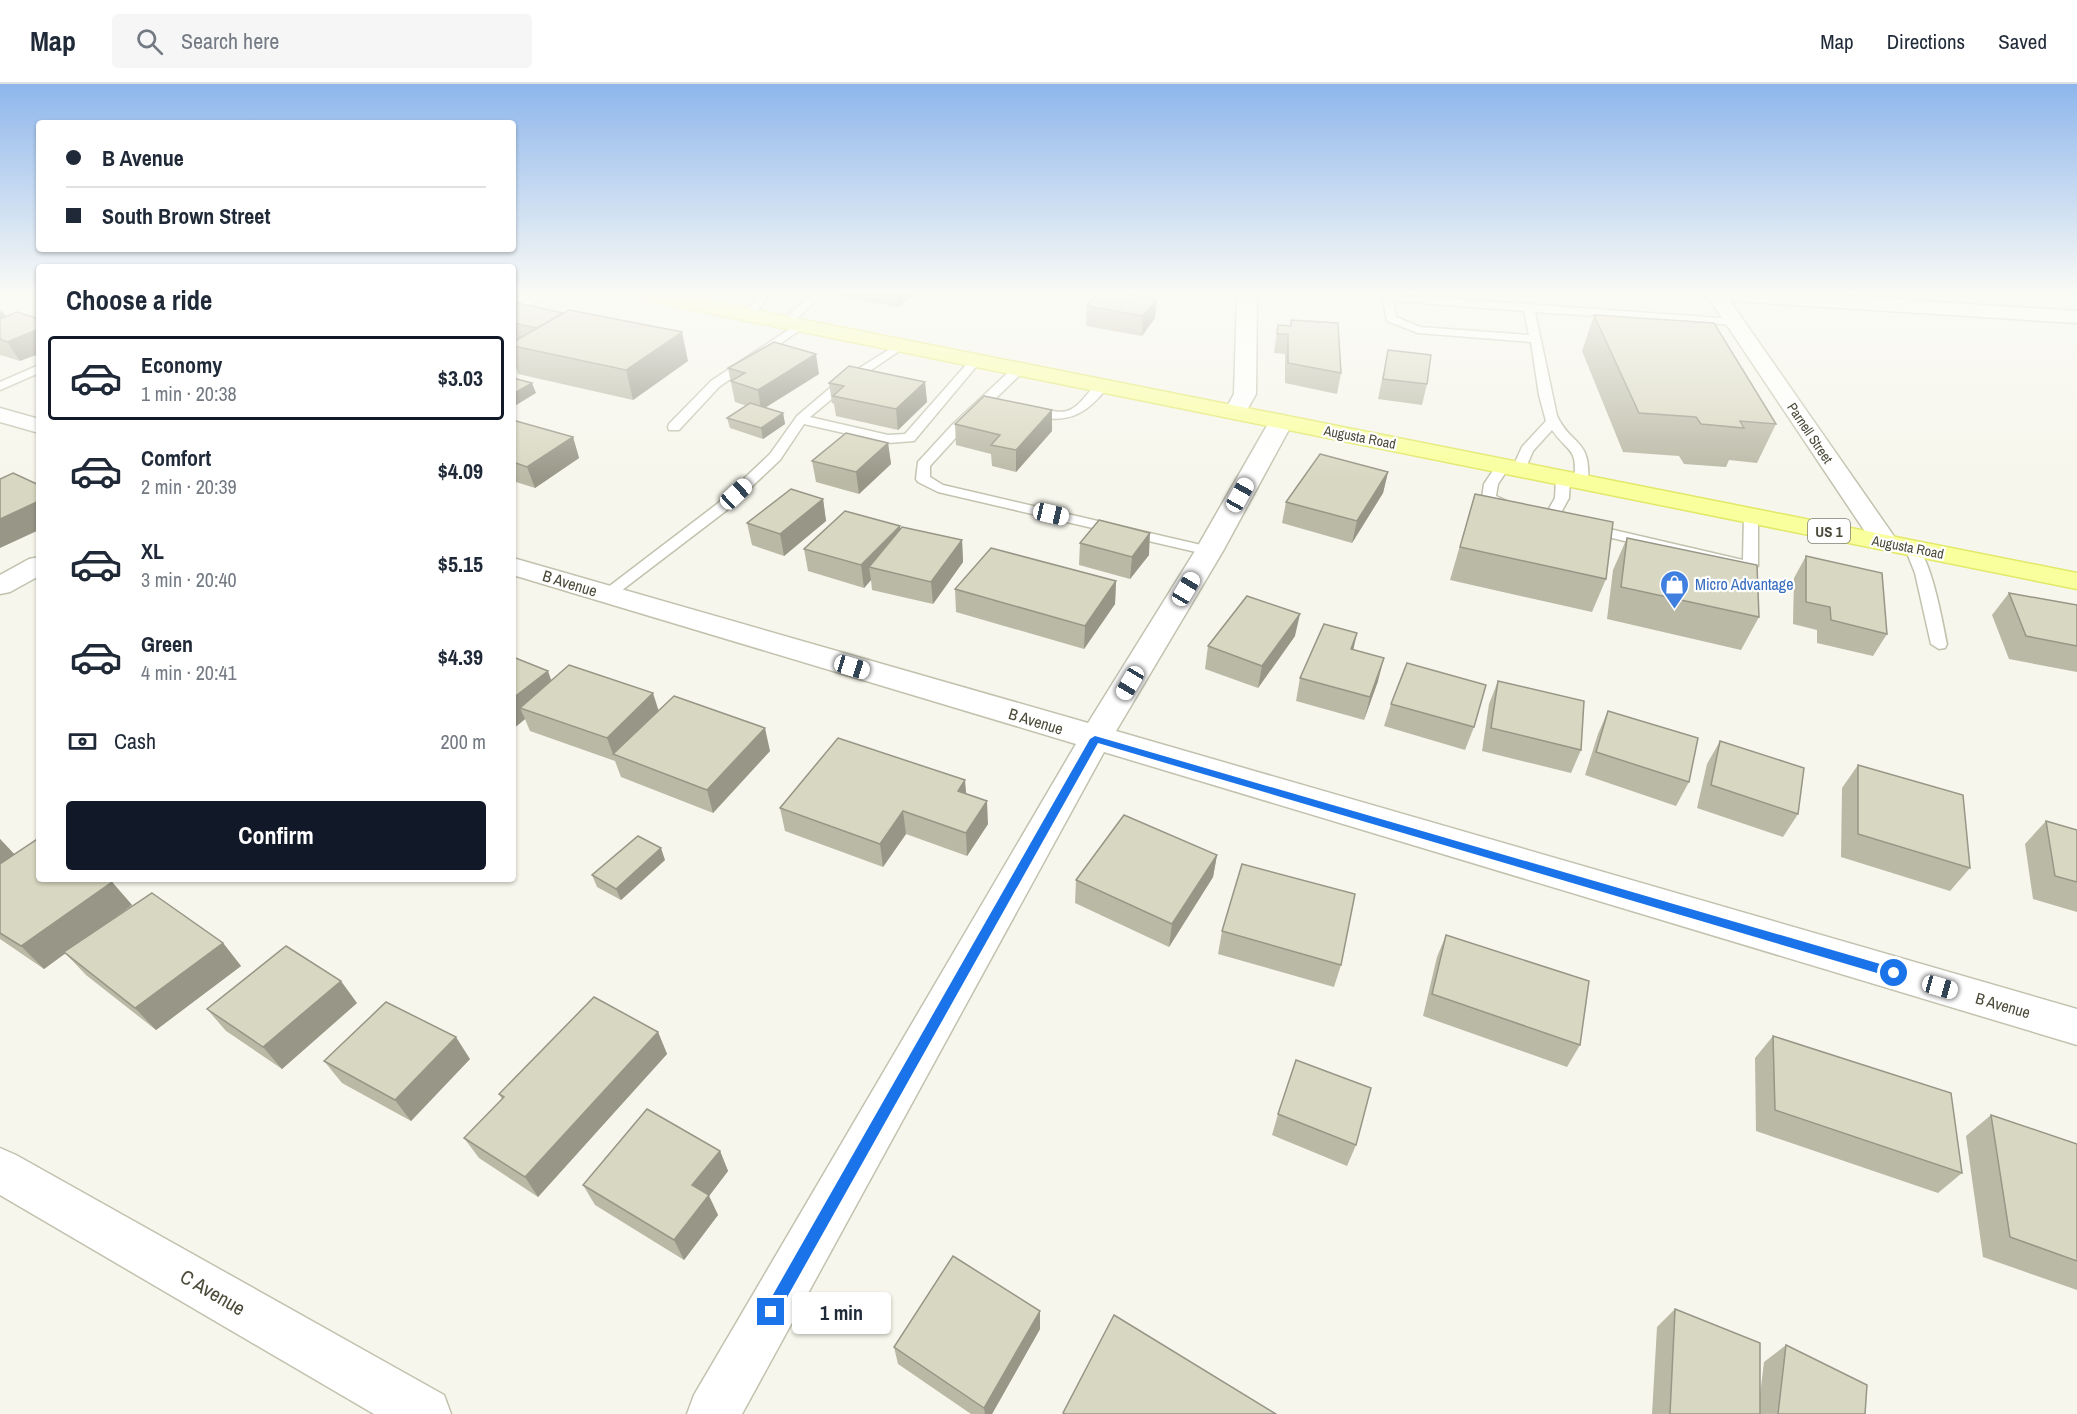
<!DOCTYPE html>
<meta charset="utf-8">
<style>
:root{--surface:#fff;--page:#f6f6f7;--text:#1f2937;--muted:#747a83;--line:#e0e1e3;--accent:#111827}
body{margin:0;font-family:"Archivo Narrow",sans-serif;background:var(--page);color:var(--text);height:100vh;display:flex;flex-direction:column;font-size:22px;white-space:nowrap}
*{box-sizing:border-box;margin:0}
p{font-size:20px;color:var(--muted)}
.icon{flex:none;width:33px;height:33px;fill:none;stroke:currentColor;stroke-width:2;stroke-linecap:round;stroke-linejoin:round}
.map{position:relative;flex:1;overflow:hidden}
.sheet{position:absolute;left:36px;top:180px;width:480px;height:618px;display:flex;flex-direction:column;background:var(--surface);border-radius:6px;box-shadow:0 2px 4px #0004}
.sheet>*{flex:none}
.hud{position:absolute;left:36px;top:36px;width:480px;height:132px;border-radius:6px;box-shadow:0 2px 4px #0004;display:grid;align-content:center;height:132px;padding:0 30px;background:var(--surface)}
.end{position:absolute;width:27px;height:27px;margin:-14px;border:8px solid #1a73e8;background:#fff;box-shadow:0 0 0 3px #fff}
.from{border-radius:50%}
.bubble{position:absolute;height:42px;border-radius:6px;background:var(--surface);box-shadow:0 2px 4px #0004;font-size:20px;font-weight:800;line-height:42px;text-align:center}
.car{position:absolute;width:18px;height:36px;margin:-18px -9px;border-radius:8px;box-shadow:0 0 4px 2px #0007;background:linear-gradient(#fff 24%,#345 0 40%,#fff 0 76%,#345 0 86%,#fff 0)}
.hud b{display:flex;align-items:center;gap:21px;height:57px;font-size:22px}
.hud b+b{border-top:2px solid var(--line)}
.hud i{width:15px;height:15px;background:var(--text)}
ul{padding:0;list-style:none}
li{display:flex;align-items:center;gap:18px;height:84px;margin:0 12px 9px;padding:0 18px;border:3px solid transparent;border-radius:6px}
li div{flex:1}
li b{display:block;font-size:22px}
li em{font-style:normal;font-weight:800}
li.current{border-color:var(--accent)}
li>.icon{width:54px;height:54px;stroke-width:1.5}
h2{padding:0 30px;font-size:27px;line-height:72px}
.pay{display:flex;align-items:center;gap:15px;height:66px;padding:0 30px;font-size:22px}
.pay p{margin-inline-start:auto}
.primary-button{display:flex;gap:12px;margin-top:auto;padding:12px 30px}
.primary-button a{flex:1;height:69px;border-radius:6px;background:var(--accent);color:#fff;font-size:24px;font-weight:800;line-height:69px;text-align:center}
header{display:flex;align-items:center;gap:36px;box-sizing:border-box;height:84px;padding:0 30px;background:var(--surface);border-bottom:2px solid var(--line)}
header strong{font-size:28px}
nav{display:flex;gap:33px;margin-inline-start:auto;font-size:21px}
.search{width:420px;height:54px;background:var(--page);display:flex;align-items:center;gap:15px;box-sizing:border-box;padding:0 21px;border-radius:6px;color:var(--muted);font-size:22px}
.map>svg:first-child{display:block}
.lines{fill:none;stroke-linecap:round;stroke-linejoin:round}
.service-casing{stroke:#c2c2ae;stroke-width:3}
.minor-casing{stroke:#c2c2ae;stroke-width:3}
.tertiary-casing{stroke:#c2c2ae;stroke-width:3}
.primary-casing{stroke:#e2e868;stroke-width:3}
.service{fill:#fff;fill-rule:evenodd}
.minor{fill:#fff;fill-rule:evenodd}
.tertiary{fill:#fff;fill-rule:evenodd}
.primary{fill:#f9ff9c;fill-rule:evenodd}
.wall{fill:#bab9a6}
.shaded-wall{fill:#979687}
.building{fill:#d8d7c1;stroke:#979687;stroke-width:1.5}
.route{fill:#1a73e8}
.labels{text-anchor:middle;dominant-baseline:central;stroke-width:4.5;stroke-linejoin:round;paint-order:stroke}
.far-street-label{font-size:14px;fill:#4b4a39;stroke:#fff}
.shield{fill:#fff;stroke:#818074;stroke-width:1.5}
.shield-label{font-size:15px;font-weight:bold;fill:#4b4a39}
.street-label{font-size:16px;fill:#4b4a39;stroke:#fff}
.shop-label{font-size:16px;fill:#366cbe;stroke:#fff;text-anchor:start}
.near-street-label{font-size:20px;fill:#4b4a39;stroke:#fff}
</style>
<header>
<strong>Map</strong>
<div class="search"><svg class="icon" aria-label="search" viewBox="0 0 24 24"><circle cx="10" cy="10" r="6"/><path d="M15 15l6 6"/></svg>Search here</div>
<nav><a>Map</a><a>Directions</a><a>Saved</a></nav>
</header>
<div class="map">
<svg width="2077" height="1330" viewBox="0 0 2077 1330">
<rect width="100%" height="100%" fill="#f6f6ec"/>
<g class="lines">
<defs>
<g id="service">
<path d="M756,210H766V215L753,233H745L744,231L756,215Z"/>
<path d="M812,210H824L791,240H783V236Z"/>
<path d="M1382,210L1735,235L1741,238L1735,241L1535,228L1557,332C1571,362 1591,354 1588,397L1581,401L1574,397C1578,363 1569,370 1552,346L1533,367L1524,388H1514L1512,385L1522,363L1546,337L1539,311L1531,258L1418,249L1387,237ZM1393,217L1524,227L1529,251L1420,243L1396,233Z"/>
<path d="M800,238L804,239V243L719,303L679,346H669L668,343L669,340L711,297Z"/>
<path d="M901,258L907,261L905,263L845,304L810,333L888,351L905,350L972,274H980V278L914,357L888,359L804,340L780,376L727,426L613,513H603L600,510L603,507L717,420L770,370L797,332L837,298Z"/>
<path d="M1020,280L1026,284L1024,287L962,347L930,382V393L943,401L1214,464L1216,467L1214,470L1209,471L938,408L918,398L916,395L918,378L952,341L1016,281Z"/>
<path d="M39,281V289L0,306V298Z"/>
<path d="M1103,297L1107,298V304C1089,326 1074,338 1044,334C1036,333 1027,333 1022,328C1032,319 1054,331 1067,327C1083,322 1089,302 1103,297Z"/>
<path d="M1503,378L1510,382L1498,400L1496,412L1517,422L1510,426L1484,417L1482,414L1484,400L1498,379Z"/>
<path d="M1563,390L1570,394L1569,414L1558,434L1566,436L1568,439L1561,443L1544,440L1542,437L1555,414L1556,394Z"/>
<path d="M1751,427L1758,431V482L1750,487L1583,447L1581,444L1588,440L1743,476L1744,431Z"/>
<path d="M1912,460C1930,464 1943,541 1947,560L1945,564L1939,565L1931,560L1915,489L1905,464Z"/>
</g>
<g id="minor">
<path d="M522,210H547L544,214L513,229V215Z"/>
<path d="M1237,210H1257L1256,310L1243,333L1235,335L1227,333L1224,328L1234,310Z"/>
<path d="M1706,210H1814L2077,227V239L1730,217L1898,458L1894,464L1885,466L1876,464Z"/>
<path d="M0,324L39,335V349L0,338Z"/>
<path d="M1281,331L1289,333L1293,338L1223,467L1116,647L2077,925V961L1104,668L742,1330H687L694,1311L1076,660L513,491V474L1088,639L1195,467L1269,338L1273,333Z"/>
<path d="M39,473V492L10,508L0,510V491L29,475Z"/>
</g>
<path id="tertiary" d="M0,1064L16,1071L444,1311L451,1330H374L0,1111Z"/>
<path id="primary" d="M634,210H674L2077,489V505L644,216L637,214Z"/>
</defs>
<!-- service casing -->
<use href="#service" class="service-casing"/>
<!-- minor casing -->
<use href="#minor" class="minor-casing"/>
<!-- tertiary casing -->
<use href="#tertiary" class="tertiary-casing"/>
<!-- primary casing -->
<use href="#primary" class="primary-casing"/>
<!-- service -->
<use href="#service" class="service"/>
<!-- minor -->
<use href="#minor" class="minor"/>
<!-- tertiary -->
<use href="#tertiary" class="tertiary"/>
<!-- primary -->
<use href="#primary" class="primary"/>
</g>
<!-- wall -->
<g class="wall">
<path d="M840,210H913L898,223L840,213Z"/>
<path d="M1157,215L1155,234L1142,252L1086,242L1087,222Z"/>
<path d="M513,219L688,277L633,316L518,290L513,275V258L514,257H513Z"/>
<path d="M0,226L2,227L6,232L20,277L0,271Z"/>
<path d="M1594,231L1776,340L1757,379L1729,376L1726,383L1684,380L1679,372L1623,368L1582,267Z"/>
<path d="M1291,236L1341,289L1337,310L1285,299V270L1274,269L1275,261L1278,241L1290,242Z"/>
<path d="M1388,266L1427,300L1422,321L1378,315Z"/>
<path d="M728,284L819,290L765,324L783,329L785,340L763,355L730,344L727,334L747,322L735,318Z"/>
<path d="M925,298L927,318L898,346L836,332L834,320L832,319L829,299Z"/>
<path d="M513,339L573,353L579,374L535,404L513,397Z"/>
<path d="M955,340L1052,347L1016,388L992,382L991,370L956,361Z"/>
<path d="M888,359L891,380L859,410L816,398L812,377Z"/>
<path d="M1388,388L1383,409L1352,459L1282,439L1286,418Z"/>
<path d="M1475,410L1606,495L1592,528L1450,496Z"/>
<path d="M823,415L826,437L784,472L752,461L747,439Z"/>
<path d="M900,445L962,456L963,478L933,520L872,506L871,496L864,504L808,487L804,465Z"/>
<path d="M1627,454L1759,533L1741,566L1607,535L1613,486Z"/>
<path d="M1080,459L1149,471L1130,495L1079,481Z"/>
<path d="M1806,472L1887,550L1873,572L1817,559V546L1793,540L1794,494Z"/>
<path d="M1116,497L1115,520L1084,565L956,528L955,505Z"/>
<path d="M2009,509L2077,521V588L2009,575L1992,531Z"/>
<path d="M1295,552L1258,604L1205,585L1208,562Z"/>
<path d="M1353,565L1378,597L1364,636L1296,617L1300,594Z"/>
<path d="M513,573L551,597L658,627L770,667L713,729L621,693L615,677L530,647L525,635L513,645Z"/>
<path d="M1498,597L1581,666L1571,689L1482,667L1489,620Z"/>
<path d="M1391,620L1474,643L1465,666L1384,642Z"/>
<path d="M1608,627L1689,698L1676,722L1585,691L1598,650Z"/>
<path d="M1720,657L1798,730L1783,753L1697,724L1707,680Z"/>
<path d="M1858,681L1970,784L1950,807L1841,773L1842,704Z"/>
<path d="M966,710L988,740L967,772L906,750L883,783L785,747L780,724Z"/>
<path d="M2046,737L2077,746V828L2033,815L2025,760Z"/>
<path d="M0,755L14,770L112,798L132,821L108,839L223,859L241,882L156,946L86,891L65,869L44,885L0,855Z"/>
<path d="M1217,771L1213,793L1169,863L1075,819L1076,796Z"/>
<path d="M665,776L621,816L597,803L592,791Z"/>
<path d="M1222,847L1341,881L1334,903L1218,870Z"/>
<path d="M1446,851L1580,961L1567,983L1423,932L1437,873Z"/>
<path d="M357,919L282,985L226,947L207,925Z"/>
<path d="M658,948L667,970L538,1113L479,1074L464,1054L502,1015L499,1010Z"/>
<path d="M1773,952L1962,1089L1938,1109L1756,1047L1755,974Z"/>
<path d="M470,975L411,1037L342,999L324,977Z"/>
<path d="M1278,1030L1356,1061L1347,1082L1272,1051Z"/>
<path d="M1991,1031L2077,1060V1206L1983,1173L1966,1052Z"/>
<path d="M720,1067L728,1087L709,1112L718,1131L684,1176L595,1121L583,1101Z"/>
<path d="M1675,1225L1760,1311L1764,1278L1786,1261L1865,1330H1652L1657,1243Z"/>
<path d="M1040,1245L992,1330H971L898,1280L894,1263Z"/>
</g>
<!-- shaded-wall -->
<g class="shaded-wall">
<path d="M896,210H913L898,223Z"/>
<path d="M1157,215L1155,234L1142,252L1143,232Z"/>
<path d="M2,227L14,246L0,252V228Z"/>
<path d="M39,245V270L20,277L7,258Z"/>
<path d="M682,248L688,277L633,316L626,286Z"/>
<path d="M816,270L819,290L761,326L758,306Z"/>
<path d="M925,298L927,318L898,346L896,325Z"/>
<path d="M532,299L536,309L513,323V310Z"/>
<path d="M1052,326V347L1016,388V366Z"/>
<path d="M783,329L785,340L763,355L761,344Z"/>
<path d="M573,353L579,374L535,404L527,383Z"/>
<path d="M888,359L891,380L859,410L856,388Z"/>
<path d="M1388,388L1383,409L1352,459L1357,437Z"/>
<path d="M823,415L826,437L784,472L780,450Z"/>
<path d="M39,417V446L0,464V435Z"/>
<path d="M900,442L902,464L869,483L871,496L864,504L861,481Z"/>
<path d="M1150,449L1149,471L1130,495L1132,473Z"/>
<path d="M962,456L963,478L933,520L931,498Z"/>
<path d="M1116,497L1115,520L1084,565L1085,542Z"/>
<path d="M1300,530L1295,552L1258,604L1262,582Z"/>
<path d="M1357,549L1352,572L1351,565Z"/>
<path d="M1384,574L1378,597L1364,636L1370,613Z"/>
<path d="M548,587L556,610L520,624L525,635L513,645V614Z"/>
<path d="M653,609L660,631L613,670L607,654Z"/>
<path d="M765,644L770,667L713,729L707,706Z"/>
<path d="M965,696L967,719L958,707Z"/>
<path d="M987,717L988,740L967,772L966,749Z"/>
<path d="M903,727L906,750L883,783L880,760Z"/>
<path d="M0,755L17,773L0,785Z"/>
<path d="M661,764L665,776L621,816L616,805Z"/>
<path d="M1217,771L1213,793L1169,863L1172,840Z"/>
<path d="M112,798L132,821L44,885L21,862Z"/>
<path d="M223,859L241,882L156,946L135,924Z"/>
<path d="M341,897L357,919L282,985L263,963Z"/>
<path d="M658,948L667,970L538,1113L525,1093Z"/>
<path d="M456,953L470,975L411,1037L395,1016Z"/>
<path d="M720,1067L728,1087L709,1112L718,1131L684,1176L674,1156L692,1101Z"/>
<path d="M1040,1227V1245L992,1330H985L984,1324Z"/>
</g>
<!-- building -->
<g class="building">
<path d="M1098,210H1124L1157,215L1143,232L1087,222Z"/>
<path d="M513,219V218L563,229L537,244L513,239Z"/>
<path d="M569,226L682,248L626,286L513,262V258Z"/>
<path d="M17,228L39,235V245L7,258L0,255V235Z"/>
<path d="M1594,231L1714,239L1776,340L1740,337L1744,344L1701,340L1696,333L1639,329Z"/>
<path d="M1291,236L1338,239L1341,289L1288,279V250H1277L1278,241L1291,242Z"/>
<path d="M774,258L816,270L758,306L731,297L745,289L728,284Z"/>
<path d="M1388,266L1431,271L1427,300L1383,295Z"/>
<path d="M849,282L925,298L896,325L833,312L844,302L829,299Z"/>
<path d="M513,294L532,299L513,310Z"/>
<path d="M984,312L1052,326L1016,366L991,361L1000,351L955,340Z"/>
<path d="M750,319L783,329L761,344L727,334Z"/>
<path d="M516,337L573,353L527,383L513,378V339Z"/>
<path d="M846,349L888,359L856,388L812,377Z"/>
<path d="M1320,370L1388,388L1357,437L1286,418Z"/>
<path d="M13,389L39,401V417L0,435V395Z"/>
<path d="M791,405L823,415L780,450L747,439Z"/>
<path d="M1475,410L1613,438L1606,495L1460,463Z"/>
<path d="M845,427L900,442L861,481L804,465Z"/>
<path d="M1099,436L1150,449L1132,473L1080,459Z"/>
<path d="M902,443L962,456L931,498L869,483Z"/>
<path d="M1627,454L1757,481L1759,533L1621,503Z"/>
<path d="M991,464L1116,497L1085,542L955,505Z"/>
<path d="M1806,472L1882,489L1887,550L1831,536L1830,523L1806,518Z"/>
<path d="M2009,509L2077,521V562L2026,552Z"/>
<path d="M1247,512L1300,530L1262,582L1208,562Z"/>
<path d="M1324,540L1357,549L1351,565L1384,574L1370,613L1300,594Z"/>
<path d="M513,573L548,587L513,614Z"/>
<path d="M1407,579L1486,601L1474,643L1391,620Z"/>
<path d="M569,581L653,609L607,654L520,624Z"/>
<path d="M1498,597L1584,617L1581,666L1491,644Z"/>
<path d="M674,612L765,644L707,706L613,670Z"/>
<path d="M1608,627L1698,654L1689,698L1596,668Z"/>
<path d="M838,654L965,696L958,707L987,717L966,749L903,727L880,760L780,724Z"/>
<path d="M1720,657L1804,684L1798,730L1711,701Z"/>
<path d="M1858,681L1963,711L1970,784L1858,750Z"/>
<path d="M1124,731L1217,771L1172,840L1076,796Z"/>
<path d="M2046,737L2077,746V798L2055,792Z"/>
<path d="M638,752L661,764L616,805L592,791Z"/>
<path d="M39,754V795H107L112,798L21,862L0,849V780Z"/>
<path d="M1242,780L1355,810L1341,881L1222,847Z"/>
<path d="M152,809L223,859L135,924L64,868Z"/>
<path d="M1446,851L1589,897L1580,961L1432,910Z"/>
<path d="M286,862L341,897L263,963L207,925Z"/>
<path d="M594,913L658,948L525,1093L464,1054L504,1013L499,1010Z"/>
<path d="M386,918L456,953L395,1016L324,977Z"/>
<path d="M1773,952L1951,1009L1962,1089L1775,1026Z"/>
<path d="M1296,976L1371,1004L1356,1061L1278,1030Z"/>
<path d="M647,1025L720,1067L692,1101L709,1111L674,1156L583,1101Z"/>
<path d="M1991,1031L2077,1060V1177L2010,1153Z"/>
<path d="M953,1172L1040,1227L984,1324L894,1263Z"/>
<path d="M1675,1225L1760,1259V1330H1670Z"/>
<path d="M1114,1231L1276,1330H1065L1063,1329Z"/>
<path d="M1786,1261L1867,1301L1865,1330H1778Z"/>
</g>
<!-- sky -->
<linearGradient id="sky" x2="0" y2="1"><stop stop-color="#8eb6ec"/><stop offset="0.53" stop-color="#fbfbf6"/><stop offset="1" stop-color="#fbfbf6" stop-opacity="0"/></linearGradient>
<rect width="2077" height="396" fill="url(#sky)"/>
<!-- route -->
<path class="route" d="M1095,652L1894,884L1900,889L1894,894L1098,659L776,1233L771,1235L766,1233L764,1228L766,1223L1090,655Z"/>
<!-- icons -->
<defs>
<symbol id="shop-pin" viewBox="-11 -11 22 30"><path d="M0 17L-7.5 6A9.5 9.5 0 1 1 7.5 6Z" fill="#3f7fe0" stroke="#fff"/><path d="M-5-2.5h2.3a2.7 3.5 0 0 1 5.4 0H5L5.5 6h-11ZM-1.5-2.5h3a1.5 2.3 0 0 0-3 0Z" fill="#fff"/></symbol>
</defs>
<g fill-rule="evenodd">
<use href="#shop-pin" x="1658" y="484" width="33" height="45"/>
</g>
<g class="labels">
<!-- far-street labels -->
<g class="far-street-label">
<text transform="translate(1810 349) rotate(56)">Parnell Street</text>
<text transform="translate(1360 353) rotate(11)">Augusta Road</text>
<text transform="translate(1908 463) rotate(11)">Augusta Road</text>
</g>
<!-- shield labels -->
<rect class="shield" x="1808" y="435" width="42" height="24" rx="4.5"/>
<g class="shield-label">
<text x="1829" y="447">US 1</text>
</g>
<!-- street labels -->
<g class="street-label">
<text transform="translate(570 499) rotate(17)">B Avenue</text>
<text transform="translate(1036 637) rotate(17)">B Avenue</text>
<text transform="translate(2003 921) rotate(16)">B Avenue</text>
</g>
<!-- shop labels -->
<g class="shop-label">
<text x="1695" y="500">Micro Advantage</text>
</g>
<!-- near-street labels -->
<g class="near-street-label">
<text transform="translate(213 1208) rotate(30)">C Avenue</text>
</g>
</g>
</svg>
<i class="end from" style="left:1894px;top:889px"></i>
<i class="end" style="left:771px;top:1228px"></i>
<div class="bubble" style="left:792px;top:1208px;width:99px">1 min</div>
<i class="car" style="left:736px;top:410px;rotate:47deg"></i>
<i class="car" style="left:1240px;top:411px;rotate:29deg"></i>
<i class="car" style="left:1051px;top:430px;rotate:103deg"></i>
<i class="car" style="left:1186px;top:505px;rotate:31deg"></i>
<i class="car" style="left:852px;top:583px;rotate:107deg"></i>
<i class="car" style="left:1130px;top:599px;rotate:211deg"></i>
<i class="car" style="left:1940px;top:903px;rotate:106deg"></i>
<div class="hud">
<b><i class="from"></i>B Avenue</b>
<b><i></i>South Brown Street</b>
</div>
<section class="sheet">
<h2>Choose a ride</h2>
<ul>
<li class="current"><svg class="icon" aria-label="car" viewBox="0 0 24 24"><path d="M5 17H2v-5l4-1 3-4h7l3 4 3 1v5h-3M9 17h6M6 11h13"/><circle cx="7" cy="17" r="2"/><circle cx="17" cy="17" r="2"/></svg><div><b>Economy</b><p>1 min · 20:38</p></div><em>$3.03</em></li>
<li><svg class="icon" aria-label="car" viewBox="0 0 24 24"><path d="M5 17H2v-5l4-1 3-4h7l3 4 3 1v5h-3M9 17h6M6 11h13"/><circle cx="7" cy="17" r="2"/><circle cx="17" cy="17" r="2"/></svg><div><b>Comfort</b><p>2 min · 20:39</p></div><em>$4.09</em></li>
<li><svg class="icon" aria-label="car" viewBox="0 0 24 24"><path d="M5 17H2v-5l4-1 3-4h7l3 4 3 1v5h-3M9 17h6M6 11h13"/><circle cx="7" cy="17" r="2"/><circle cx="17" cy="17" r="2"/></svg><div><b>XL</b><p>3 min · 20:40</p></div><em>$5.15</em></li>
<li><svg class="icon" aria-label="car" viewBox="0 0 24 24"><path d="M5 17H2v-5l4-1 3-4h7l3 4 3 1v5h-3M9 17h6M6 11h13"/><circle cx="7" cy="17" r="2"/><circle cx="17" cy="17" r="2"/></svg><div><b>Green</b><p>4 min · 20:41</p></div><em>$4.39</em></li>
</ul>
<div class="pay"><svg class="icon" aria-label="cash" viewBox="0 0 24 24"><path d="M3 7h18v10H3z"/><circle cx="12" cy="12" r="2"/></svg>Cash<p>200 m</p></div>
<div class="primary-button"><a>Confirm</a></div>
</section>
</div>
